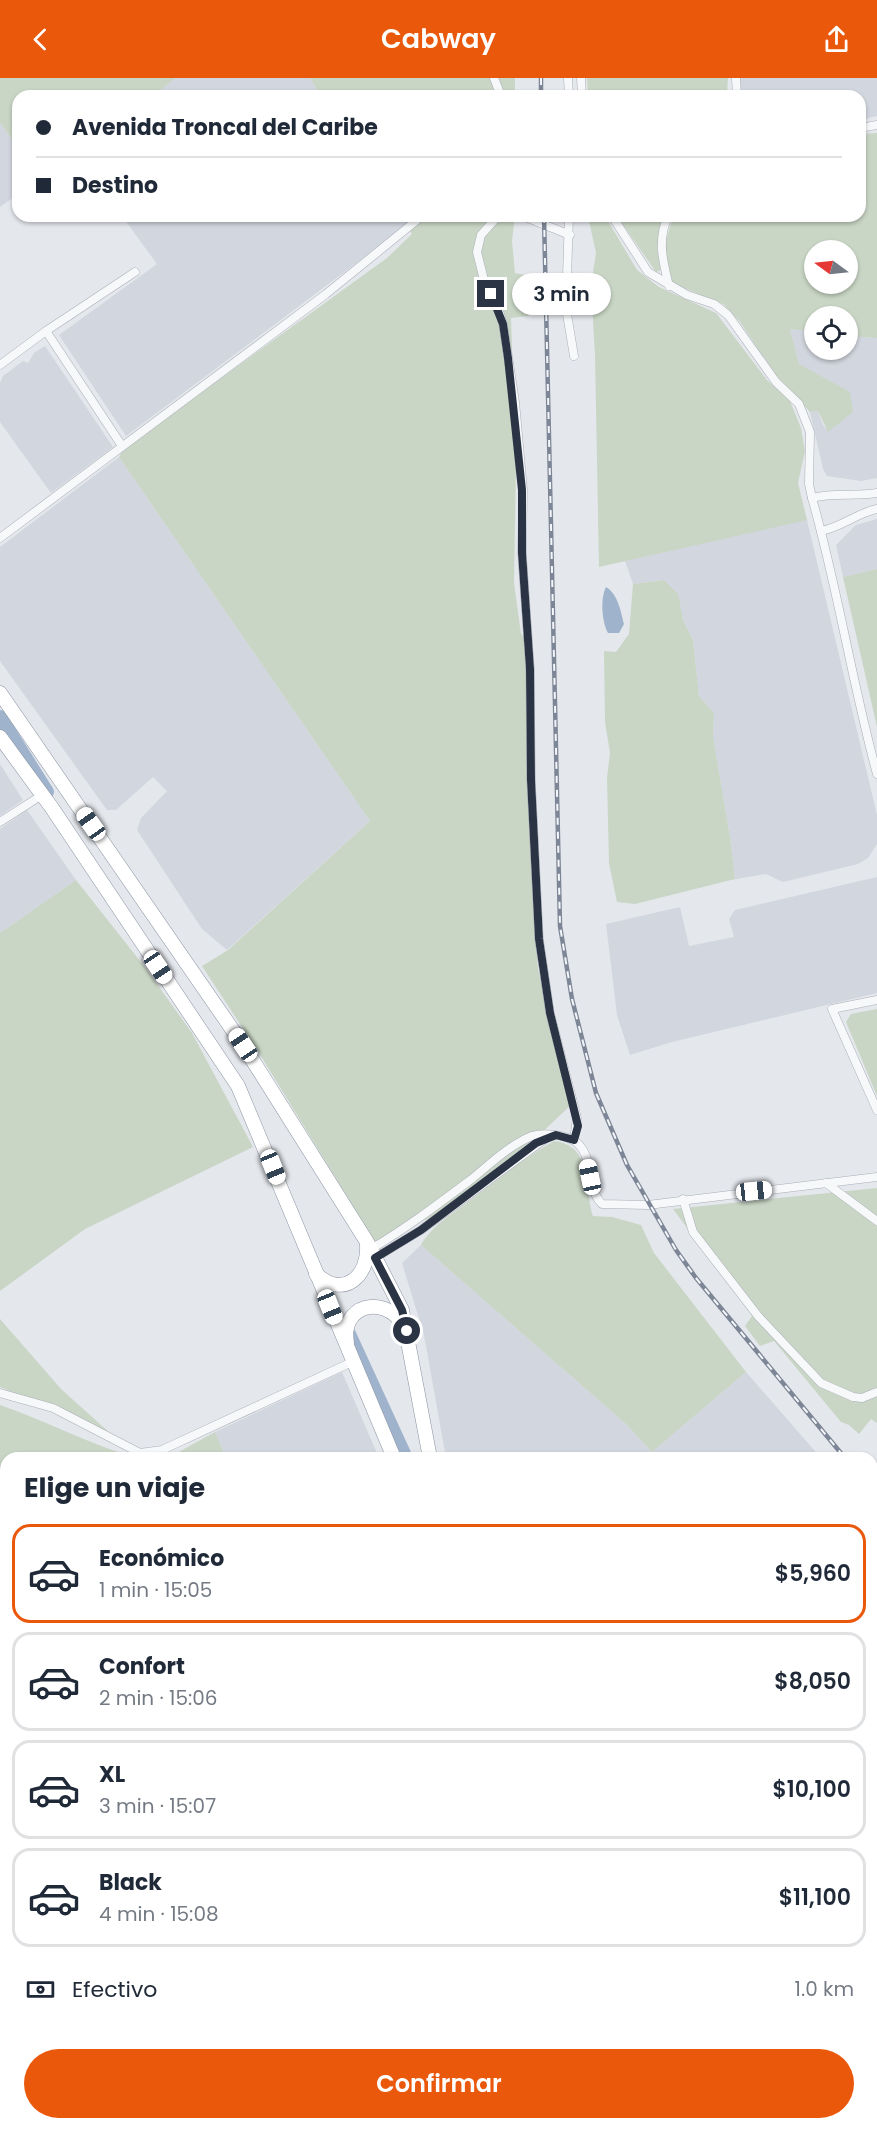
<!DOCTYPE html>
<html lang="es">
<meta charset="utf-8">
<style>
:root{--surface:#fff;--page:#f6f6f7;--text:#1f2937;--muted:#747a83;--line:#e0e1e3;--accent:#ea580c}
body{margin:0;font-family:Poppins,sans-serif;background:var(--page);color:var(--text);height:100vh;display:flex;flex-direction:column;font-size:22px;white-space:nowrap}
*{box-sizing:border-box;margin:0}
p{font-size:20px;color:var(--muted)}
.icon{flex:none;width:33px;height:33px;fill:none;stroke:currentColor;stroke-width:2;stroke-linecap:round;stroke-linejoin:round}
.map{position:relative;flex:1;overflow:hidden}
.sheet{position:absolute;left:0px;top:1374px;width:878px;height:678px;display:flex;flex-direction:column;background:var(--surface);border-radius:18px 18px 0 0;box-shadow:0 2px 4px #0004}
.sheet>*{flex:none}
.guide{position:absolute;left:12px;top:12px;width:854px;height:132px;border-radius:18px;box-shadow:0 2px 4px #0004;display:grid;align-content:center;height:132px;padding:0 24px;background:var(--surface)}
.needle{width:39px;rotate:285deg}
.controls{position:absolute;left:804px;top:162px;display:grid;gap:12px}
.controls a{display:grid;place-items:center;width:54px;height:54px;border-radius:50%;background:var(--surface);box-shadow:0 2px 4px #0004;font-size:30px}
.end{position:absolute;width:27px;height:27px;margin:-14px;border:8px solid #2b3445;background:#fff;box-shadow:0 0 0 3px #fff}
.from{border-radius:50%}
.bubble{position:absolute;height:42px;border-radius:21px;background:var(--surface);box-shadow:0 2px 4px #0004;font-size:20px;font-weight:600;line-height:42px;text-align:center}
.car{position:absolute;width:18px;height:36px;margin:-18px -9px;border-radius:8px;box-shadow:0 0 4px 2px #0007;background:linear-gradient(#fff 24%,#345 0 40%,#fff 0 76%,#345 0 86%,#fff 0)}
.guide b{display:flex;align-items:center;gap:21px;height:57px;font-size:22px}
.guide b+b{border-top:2px solid var(--line)}
.guide i{width:15px;height:15px;background:var(--text)}
ul{padding:0;list-style:none}
li{display:flex;align-items:center;gap:18px;height:99px;margin:0 12px 9px;padding:0 12px;border:3px solid var(--line);border-radius:18px}
li div{flex:1}
li b{display:block;font-size:22px}
li em{font-style:normal;font-weight:600}
li.selected{border-color:var(--accent)}
li>.icon{width:54px;height:54px;stroke-width:1.5}
h2{padding:0 24px;font-size:27px;line-height:72px}
.pay{display:flex;align-items:center;gap:15px;height:66px;padding:0 24px;font-size:22px}
.pay p{margin-inline-start:auto}
.action{display:flex;gap:12px;margin-top:auto;padding:12px 24px}
.action a{flex:1;height:69px;border-radius:36px;background:var(--accent);color:#fff;font-size:24px;font-weight:600;line-height:69px;text-align:center}
header{display:flex;justify-content:space-between;align-items:center;height:78px;padding:0 24px;background:var(--accent);color:#fff;font-size:27px;font-weight:600}
.map>svg:first-child{display:block}
.built{fill:#d2d6de}
.green{fill:#c9d6c5;fill-rule:evenodd}
.water{fill:#9fb4cc}
.lines{fill:none;stroke-linecap:round;stroke-linejoin:round}
.river{stroke:#9fb4cc;stroke-width:14}
.street-casing{stroke:#a9aeb7;stroke-width:9}
.highway-casing{stroke:#8b94a3;stroke-width:15}
.street{stroke:#f7f8fa;stroke-width:8}
.highway{stroke:#fff;stroke-width:14}
.rail-casing{stroke:#7d8696;stroke-width:4.5}
.rail{stroke:#f4f6f9;stroke-width:2;stroke-dasharray:7;stroke-linecap:butt}
.route{stroke:#2b3445;stroke-width:8}
</style>
<header><svg class="icon" aria-label="back" viewBox="0 0 24 24"><path d="M15 5l-7 7 7 7"/></svg>Cabway<svg class="icon" aria-label="share" viewBox="0 0 24 24"><path d="M12 15V3M7 8l5-5 5 5M5 13v7h14v-7"/></svg></header>
<div class="map">
<svg width="877" height="2052" viewBox="0 0 877 2052">
<rect width="100%" height="100%" fill="#e4e7ec"/>
<!-- built -->
<g class="built">
<path d="M176,0H310L321,18H151Z"/>
<path d="M739,0H877V38L860,42V18H741Z"/>
<path d="M0,45L18,69V116L0,129Z"/>
<path d="M122,138H401L407,147L126,358L59,257L157,186Z"/>
<path d="M790,251L814,254V272H848V258L877,260V400L861,403L827,398L823,391L810,334L818,333L823,347L829,354L799,286Z"/>
<path d="M45,268L113,369L51,415L0,344V305L3,298L23,283L28,285L34,275Z"/>
<path d="M119,379L370,743L227,872L202,851L137,752L141,740L167,713L153,699L116,732H107L0,583V469Z"/>
<path d="M877,441V491L843,499L836,467L856,447Z"/>
<path d="M801,442H807L877,737V766L868,780L858,786L783,804L766,796L731,802L735,801L730,759L713,659L714,635L699,618L693,562L683,542L677,516L663,502L633,506L625,483Z"/>
<path d="M0,686L23,722L0,738Z"/>
<path d="M27,732L76,802L0,855V751Z"/>
<path d="M877,799V915L672,964L630,977L617,937L606,846L680,829L689,868L734,859L729,841L735,832Z"/>
<path d="M421,1167L626,1346L652,1374L746,1294L821,1380H446L424,1257L402,1185Z"/>
<path d="M342,1294L379,1380H226L215,1354Z"/>
<path d="M872,1444L877,1450V1532L872,1536Z"/>
<path d="M872,2010L877,2015V2052H718V2046H872Z"/>
</g>
<!-- green -->
<g class="green">
<path d="M0,0H176L152,18H18V69L0,45Z"/>
<path d="M310,0H515V18H321Z"/>
<path d="M587,0H728L727,18H588Z"/>
<path d="M877,55V260L848,258V238H814V254L790,251L799,286L850,314L853,334L828,354L818,333L810,334L774,295L740,244L723,226L674,206C658,188 666,157 674,138H860V56ZM814,172H848V206H814Z"/>
<path d="M401,138H515L512,163L515,195L530,198L529,238L511,240L516,387L514,505L521,556L525,559L533,830L538,891L570,1028L538,1058L434,1138L375,1164L259,975L202,888L228,872L370,743L119,379L123,371L387,180L412,156Z"/>
<path d="M588,138H605L637,192L659,209L716,235L767,302L790,323L801,350L805,373L798,405L807,442L599,489L595,277L591,208L596,175Z"/>
<path d="M617,138H666L657,170L661,192L656,194Z"/>
<path d="M877,491V649L843,499Z"/>
<path d="M664,502L678,516L683,542L693,562L699,618L714,635L713,659L730,759L735,801L635,826L617,824L609,785L607,700L610,675L605,644L604,573L616,574L629,556L633,506Z"/>
<path d="M76,802L144,888L192,955L253,1069L85,1151L0,1213V855Z"/>
<path d="M877,931V1018L846,944L851,936Z"/>
<path d="M554,1063C593,1068 584,1108 593,1138L612,1139L641,1147L654,1175L746,1294L652,1374L626,1346L421,1167C432,1147 452,1137 469,1123C499,1101 521,1082 554,1063Z"/>
<path d="M877,1110V1345L871,1341L859,1356L849,1347L841,1344L774,1263L760,1268L745,1248L752,1238L673,1131Z"/>
<path d="M0,1241L61,1311L111,1356L0,1309Z"/>
<path d="M0,1327C46,1343 89,1366 136,1380H6V2046H718V2052H0Z"/>
<path d="M215,1354L226,1380H168Z"/>
<path d="M877,1532V1884L872,1888V1536Z"/>
</g>
<!-- water -->
<path class="water" d="M606,509C618,516 621,534 624,546L619,555H608C602,544 600,521 606,509Z"/>
<g class="lines">
<!-- river -->
<g class="river">
<path d="M0,639L47,714"/>
<path d="M349,1256L406,1380"/>
<path d="M872,1980L877,1985"/>
</g>
<defs>
<g id="street">
<path d="M494,0L501,18"/>
<path d="M568,0L569,18"/>
<path d="M581,0L582,18"/>
<path d="M736,0L737,18"/>
<path d="M860,50L877,47"/>
<path d="M498,138L481,157L477,174L484,202L498,230L503,246L515,324L523,412L522,475L530,591L531,702L539,861L550,935L577,1040L574,1062"/>
<path d="M523,138L570,157"/>
<path d="M569,138L566,230L574,278"/>
<path d="M612,138L648,194L687,217L714,226L728,237L776,304L799,326L810,354L809,406L812,420C838,511 852,605 877,696"/>
<path d="M668,138C657,162 663,184 669,208"/>
<path d="M46,253L122,368"/>
<path d="M0,287L46,253L135,194"/>
<path d="M812,420C834,414 854,419 877,415"/>
<path d="M821,453C842,449 857,435 877,431"/>
<path d="M0,460L326,216L422,138"/>
<path d="M0,744L42,717"/>
<path d="M877,922L832,931L877,1032"/>
<path d="M826,1105L877,1143"/>
<path d="M683,1121L693,1154L758,1238L821,1305L853,1319L862,1320L877,1314"/>
<path d="M371,1171C405,1151 437,1127 469,1103C488,1088 509,1067 532,1058C544,1054 566,1057 576,1064C595,1079 585,1109 602,1126L648,1127L877,1099"/>
<path d="M375,1180L421,1152L549,1058"/>
<path d="M0,1315L53,1330L140,1375L162,1372L352,1284"/>
<path d="M872,1899L877,1895"/>
</g>
<g id="highway">
<path d="M0,615L243,967L367,1164L402,1232L430,1380"/>
<path d="M0,659L52,730L238,1008L394,1380"/>
<path d="M316,1196C343,1221 369,1199 367,1167"/>
<path d="M347,1265C340,1227 383,1216 403,1246"/>
<path d="M872,1955L877,1961"/>
<path d="M872,1996L877,2001"/>
</g>
</defs>
<!-- street casing -->
<use href="#street" class="street-casing"/>
<!-- highway casing -->
<use href="#highway" class="highway-casing"/>
<!-- street -->
<use href="#street" class="street"/>
<!-- highway -->
<use href="#highway" class="highway"/>
<defs>
<g id="rail">
<path d="M541,0V18"/>
<path d="M544,138L560,848L572,921L596,1015L627,1087L676,1172L696,1200L845,1380"/>
<path d="M872,1412L877,1418"/>
</g>
</defs>
<!-- rail casing -->
<use href="#rail" class="rail-casing"/>
<!-- rail -->
<use href="#rail" class="rail"/>
</g>
<g class="lines">
<!-- route -->
<path class="route" d="M407,1253L402,1232L375,1180L421,1152L536,1065L556,1057L574,1062L578,1048L550,935L539,861L531,702L530,591L522,475V412L508,280L503,246L491,216"/>
</g>
</svg>
<div class="controls">
<a><svg class="needle" viewBox="-14 -14 28 28"><path d="M0-13l5 13h-10z" fill="#e53935"/><path d="M0 13l5-13h-10z" fill="#747a83"/></svg></a>
<a><svg class="icon" aria-label="locate" viewBox="0 0 24 24"><circle cx="12" cy="12" r="6"/><path d="M12 2v4M12 18v4M2 12h4M18 12h4"/></svg></a>
</div>
<i class="end from" style="left:407px;top:1253px"></i>
<i class="end" style="left:491px;top:216px"></i>
<div class="bubble" style="left:512px;top:195px;width:99px">3 min</div>
<i class="car" style="left:91px;top:746px;rotate:325deg"></i>
<i class="car" style="left:158px;top:889px;rotate:146deg"></i>
<i class="car" style="left:243px;top:967px;rotate:326deg"></i>
<i class="car" style="left:273px;top:1089px;rotate:158deg"></i>
<i class="car" style="left:590px;top:1099px;rotate:348deg"></i>
<i class="car" style="left:754px;top:1113px;rotate:84deg"></i>
<i class="car" style="left:330px;top:1229px;rotate:158deg"></i>
<div class="guide">
<b><i class="from"></i>Avenida Troncal del Caribe</b>
<b><i></i>Destino</b>
</div>
<section class="sheet">
<h2>Elige un viaje</h2>
<ul>
<li class="selected"><svg class="icon" aria-label="car" viewBox="0 0 24 24"><path d="M5 17H2v-5l4-1 3-4h7l3 4 3 1v5h-3M9 17h6M6 11h13"/><circle cx="7" cy="17" r="2"/><circle cx="17" cy="17" r="2"/></svg><div><b>Económico</b><p>1 min · 15:05</p></div><em>$5,960</em></li>
<li><svg class="icon" aria-label="car" viewBox="0 0 24 24"><path d="M5 17H2v-5l4-1 3-4h7l3 4 3 1v5h-3M9 17h6M6 11h13"/><circle cx="7" cy="17" r="2"/><circle cx="17" cy="17" r="2"/></svg><div><b>Confort</b><p>2 min · 15:06</p></div><em>$8,050</em></li>
<li><svg class="icon" aria-label="car" viewBox="0 0 24 24"><path d="M5 17H2v-5l4-1 3-4h7l3 4 3 1v5h-3M9 17h6M6 11h13"/><circle cx="7" cy="17" r="2"/><circle cx="17" cy="17" r="2"/></svg><div><b>XL</b><p>3 min · 15:07</p></div><em>$10,100</em></li>
<li><svg class="icon" aria-label="car" viewBox="0 0 24 24"><path d="M5 17H2v-5l4-1 3-4h7l3 4 3 1v5h-3M9 17h6M6 11h13"/><circle cx="7" cy="17" r="2"/><circle cx="17" cy="17" r="2"/></svg><div><b>Black</b><p>4 min · 15:08</p></div><em>$11,100</em></li>
</ul>
<div class="pay"><svg class="icon" aria-label="cash" viewBox="0 0 24 24"><path d="M3 7h18v10H3z"/><circle cx="12" cy="12" r="2"/></svg>Efectivo<p>1.0 km</p></div>
<div class="action"><a>Confirmar</a></div>
</section>
</div>
